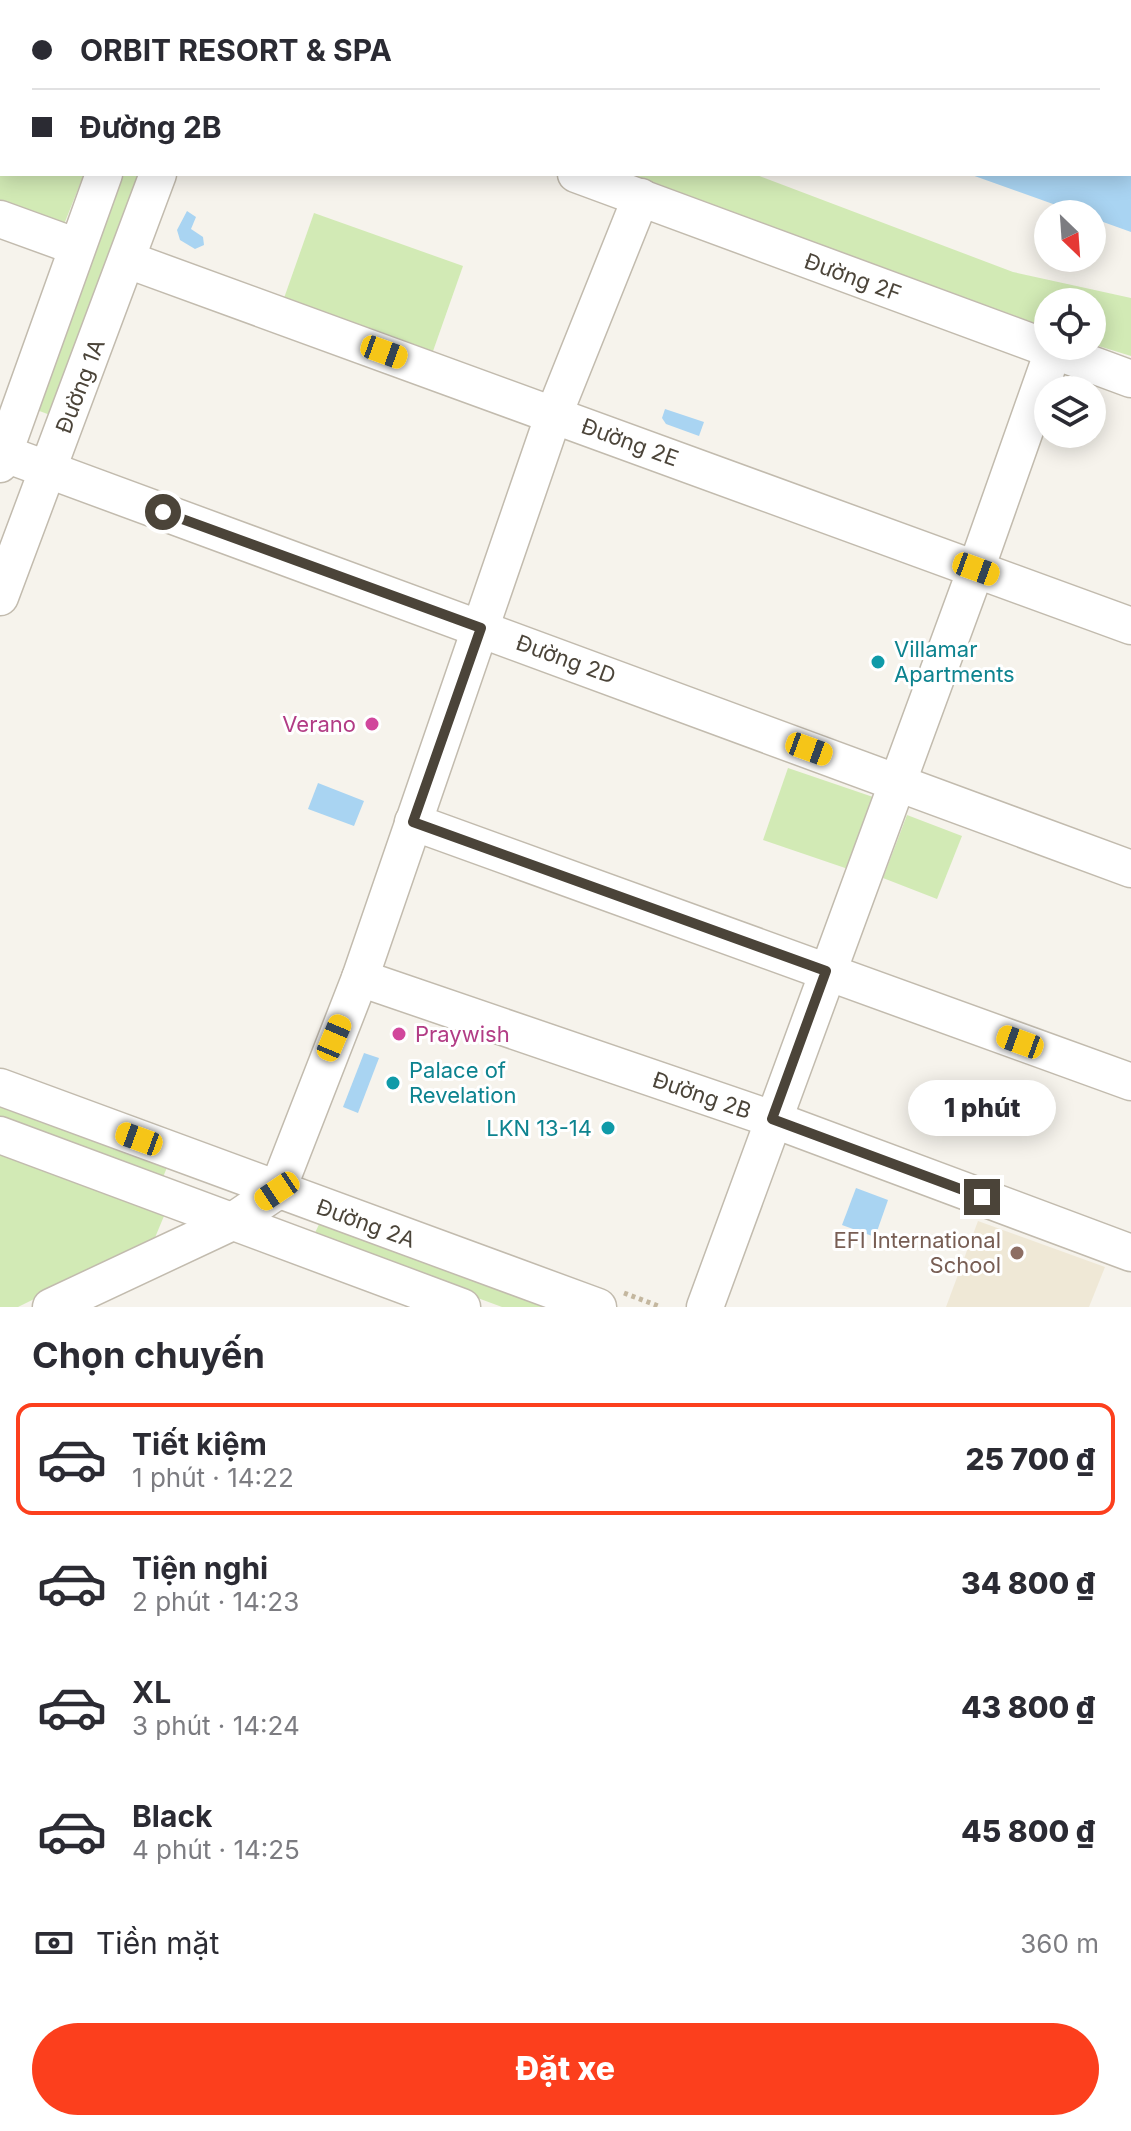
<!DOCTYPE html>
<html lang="vi">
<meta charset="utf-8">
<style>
:root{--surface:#fff;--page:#f7f7f7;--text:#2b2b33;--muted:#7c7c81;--line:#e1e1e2;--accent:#fc3f1d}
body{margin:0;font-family:Inter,sans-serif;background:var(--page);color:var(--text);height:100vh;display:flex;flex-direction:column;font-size:30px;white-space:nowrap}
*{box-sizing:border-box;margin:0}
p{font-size:26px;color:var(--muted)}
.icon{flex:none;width:44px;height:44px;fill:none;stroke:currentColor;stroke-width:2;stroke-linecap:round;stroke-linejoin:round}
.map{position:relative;height:1307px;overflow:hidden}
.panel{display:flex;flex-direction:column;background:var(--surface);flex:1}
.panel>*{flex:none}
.guide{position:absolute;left:0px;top:0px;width:1132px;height:176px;box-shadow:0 4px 20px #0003;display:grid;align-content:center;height:176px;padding:0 32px;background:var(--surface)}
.needle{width:52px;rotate:155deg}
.fabs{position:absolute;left:1034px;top:200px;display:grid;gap:16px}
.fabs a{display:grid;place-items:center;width:72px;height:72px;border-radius:50%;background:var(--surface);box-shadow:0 4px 20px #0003;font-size:40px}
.end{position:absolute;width:36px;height:36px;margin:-18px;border:10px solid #4b4439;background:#fff;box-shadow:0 0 0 4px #fff}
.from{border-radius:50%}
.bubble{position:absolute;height:56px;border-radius:28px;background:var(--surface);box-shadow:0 4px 20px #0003;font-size:26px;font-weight:800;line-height:56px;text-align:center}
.car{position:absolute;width:24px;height:48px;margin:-24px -12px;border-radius:10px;box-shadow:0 0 6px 2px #0007;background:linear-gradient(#f5c518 24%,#345 0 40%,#f5c518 0 76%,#345 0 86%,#f5c518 0)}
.guide b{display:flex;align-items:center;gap:28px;height:76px;font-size:30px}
.guide b+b{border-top:2px solid var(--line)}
.guide i{width:20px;height:20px;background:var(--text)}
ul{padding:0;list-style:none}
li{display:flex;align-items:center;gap:24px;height:112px;margin:0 16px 12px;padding:0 16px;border:4px solid transparent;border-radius:16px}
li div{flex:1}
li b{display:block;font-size:30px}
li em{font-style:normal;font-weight:800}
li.current{border-color:var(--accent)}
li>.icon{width:72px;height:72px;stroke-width:1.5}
h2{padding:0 32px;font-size:36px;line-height:96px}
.pay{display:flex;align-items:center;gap:20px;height:88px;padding:0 32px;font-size:30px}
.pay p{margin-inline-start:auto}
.primary-button{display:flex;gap:16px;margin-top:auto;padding:16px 32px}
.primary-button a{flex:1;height:92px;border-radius:48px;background:var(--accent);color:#fff;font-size:32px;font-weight:800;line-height:92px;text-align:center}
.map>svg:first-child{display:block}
.education{fill:#efe8d6}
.green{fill:#d2eab5}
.water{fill:#a9d4f2}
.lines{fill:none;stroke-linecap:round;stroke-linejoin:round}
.minor-casing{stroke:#c2bbae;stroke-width:39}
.path{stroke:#c4b79f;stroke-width:5;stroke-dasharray:4 4;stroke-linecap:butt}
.minor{stroke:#fff;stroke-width:36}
.route{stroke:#4b4439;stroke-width:10}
.culture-dot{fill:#0f9aa8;stroke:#fff;stroke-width:3}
.hotel-dot{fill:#d1479c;stroke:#fff;stroke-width:3}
.education-dot{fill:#8d6e63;stroke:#fff;stroke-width:3}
.labels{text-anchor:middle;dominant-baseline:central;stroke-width:6;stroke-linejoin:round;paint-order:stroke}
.street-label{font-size:22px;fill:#4b4439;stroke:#fff}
.culture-label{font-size:22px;fill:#0d838f;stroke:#fff;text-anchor:start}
.hotel-label{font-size:22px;fill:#b23c85;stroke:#fff;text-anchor:end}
.education-label{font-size:22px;fill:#785e54;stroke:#fff;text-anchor:end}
</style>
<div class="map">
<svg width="1131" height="1307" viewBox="0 0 1131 1307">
<rect width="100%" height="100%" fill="#f6f3ec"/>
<!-- education -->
<path class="education" d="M978,1221L1105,1267L1089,1307H946Z"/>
<!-- green -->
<g class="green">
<path d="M0,15L2,174H84L63,227L0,203Z"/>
<path d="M122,174H144L53,416L34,409Z"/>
<path d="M629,174H754L1013,272L1131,298V356L1092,344V302H1048V328Z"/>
<path d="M314,213L463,266L432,354L283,301Z"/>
<path d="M788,768L876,798L851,870L763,840Z"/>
<path d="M907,815L962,836L937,899L883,878Z"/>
<path d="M0,1101L168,1165L161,1182L0,1121Z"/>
<path d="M0,1153L115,1194L164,1216L154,1240L18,1307H0Z"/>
<path d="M322,1218L562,1307H502L313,1237Z"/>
</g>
<!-- water -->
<g class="water">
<path d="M483,0H1131V232L1092,218V214H1081L969,174H1130V2Z"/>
<path d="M187,211L196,217L191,229L203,237L204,245L195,249L180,240L177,230Z"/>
<path d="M665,409L704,422L699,436L666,424L662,418Z"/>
<path d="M318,783L364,801L354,826L308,809Z"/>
<path d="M364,1053L379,1058L358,1113L343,1107Z"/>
<path d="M856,1188L888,1200L875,1237L842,1225Z"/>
</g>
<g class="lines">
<defs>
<g id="minor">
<path d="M576,174L1131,379"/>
<path d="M0,219L77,247"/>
<path d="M128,260L1131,626"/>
<path d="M0,452L1131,869"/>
<path d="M0,464L104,174"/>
<path d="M0,597L158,174"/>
<path d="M413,822L1131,1082"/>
<path d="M360,978L772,1119L1131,1253"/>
<path d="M0,1087L598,1307"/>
<path d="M0,1135L462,1307"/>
<path d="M51,1307L230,1223L277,1191L360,978L554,414L641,197"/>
<path d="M705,1307L976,569L1053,351"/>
</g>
</defs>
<!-- minor casing -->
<use href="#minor" class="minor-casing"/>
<!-- path -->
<g class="path">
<path d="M69,0L71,2"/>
<path d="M624,1293L661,1307"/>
</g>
<!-- minor -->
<use href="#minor" class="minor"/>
</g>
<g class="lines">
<!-- route -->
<path class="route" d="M163,512L481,628L413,822L826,971L772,1119L982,1197"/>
</g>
<!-- markers -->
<g class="culture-dot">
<circle cx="878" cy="662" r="8"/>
<circle cx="393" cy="1083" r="8"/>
<circle cx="608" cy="1128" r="8"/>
</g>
<g class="hotel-dot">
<circle cx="372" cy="724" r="8"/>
<circle cx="399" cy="1034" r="8"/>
</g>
<circle class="education-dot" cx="1017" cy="1253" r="8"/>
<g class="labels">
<!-- street labels -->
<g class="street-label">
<text transform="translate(853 277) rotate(20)">Đường 2F</text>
<text transform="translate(80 386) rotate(-69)">Đường 1A</text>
<text transform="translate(630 442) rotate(20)">Đường 2E</text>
<text transform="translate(566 659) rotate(20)">Đường 2D</text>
<text transform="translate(702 1095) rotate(19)">Đường 2B</text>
<text transform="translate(366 1223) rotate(20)">Đường 2A</text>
</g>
<!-- culture labels -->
<g class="culture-label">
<text x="894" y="649">Villamar<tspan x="894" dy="25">Apartments</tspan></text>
<text x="409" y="1070">Palace of<tspan x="409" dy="25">Revelation</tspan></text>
<text x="592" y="1128" text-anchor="end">LKN 13-14</text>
</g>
<!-- hotel labels -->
<g class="hotel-label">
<text x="356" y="724">Verano</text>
<text x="415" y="1034" text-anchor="start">Praywish</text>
</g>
<!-- education labels -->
<g class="education-label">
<text x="1001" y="1240">EFI International<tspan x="1001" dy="25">School</tspan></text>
</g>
</g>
</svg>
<div class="fabs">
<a><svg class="needle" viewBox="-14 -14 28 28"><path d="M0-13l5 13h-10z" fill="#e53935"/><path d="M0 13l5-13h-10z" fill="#7c7c81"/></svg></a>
<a><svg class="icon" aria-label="locate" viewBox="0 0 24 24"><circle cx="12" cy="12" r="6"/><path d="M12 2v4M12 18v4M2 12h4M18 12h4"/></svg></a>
<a><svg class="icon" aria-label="layers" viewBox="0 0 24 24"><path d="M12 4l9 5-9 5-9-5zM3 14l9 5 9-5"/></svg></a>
</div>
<i class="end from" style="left:163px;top:512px"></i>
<i class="end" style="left:982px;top:1197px"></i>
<div class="bubble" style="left:908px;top:1080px;width:148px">1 phút</div>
<i class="car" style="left:384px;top:352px;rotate:110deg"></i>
<i class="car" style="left:976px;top:569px;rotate:110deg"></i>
<i class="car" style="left:809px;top:749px;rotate:110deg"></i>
<i class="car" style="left:334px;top:1038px;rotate:23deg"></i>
<i class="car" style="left:1020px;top:1042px;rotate:290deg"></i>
<i class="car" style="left:139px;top:1139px;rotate:290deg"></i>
<i class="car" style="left:277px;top:1191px;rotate:236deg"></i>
<div class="guide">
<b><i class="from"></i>ORBIT RESORT &amp; SPA</b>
<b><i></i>Đường 2B</b>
</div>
</div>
<section class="panel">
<h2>Chọn chuyến</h2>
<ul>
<li class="current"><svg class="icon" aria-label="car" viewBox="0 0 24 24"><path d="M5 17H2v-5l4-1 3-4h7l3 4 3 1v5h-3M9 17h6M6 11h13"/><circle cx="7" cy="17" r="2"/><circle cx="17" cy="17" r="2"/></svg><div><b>Tiết kiệm</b><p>1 phút · 14:22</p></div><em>25 700 ₫</em></li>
<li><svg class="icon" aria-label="car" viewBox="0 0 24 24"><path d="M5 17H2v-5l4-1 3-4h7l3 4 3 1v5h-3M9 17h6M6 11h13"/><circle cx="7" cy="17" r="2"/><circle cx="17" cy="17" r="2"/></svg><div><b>Tiện nghi</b><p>2 phút · 14:23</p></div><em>34 800 ₫</em></li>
<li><svg class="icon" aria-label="car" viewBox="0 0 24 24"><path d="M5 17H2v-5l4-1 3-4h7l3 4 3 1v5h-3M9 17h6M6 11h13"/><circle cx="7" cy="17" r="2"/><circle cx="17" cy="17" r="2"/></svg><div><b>XL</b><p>3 phút · 14:24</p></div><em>43 800 ₫</em></li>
<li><svg class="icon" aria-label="car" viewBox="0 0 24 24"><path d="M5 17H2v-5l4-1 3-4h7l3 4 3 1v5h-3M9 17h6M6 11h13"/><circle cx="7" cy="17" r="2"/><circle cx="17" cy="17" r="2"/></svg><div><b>Black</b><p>4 phút · 14:25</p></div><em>45 800 ₫</em></li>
</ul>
<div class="pay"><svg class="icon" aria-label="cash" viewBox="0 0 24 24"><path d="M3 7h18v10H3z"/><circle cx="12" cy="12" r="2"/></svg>Tiền mặt<p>360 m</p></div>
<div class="primary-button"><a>Đặt xe</a></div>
</section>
